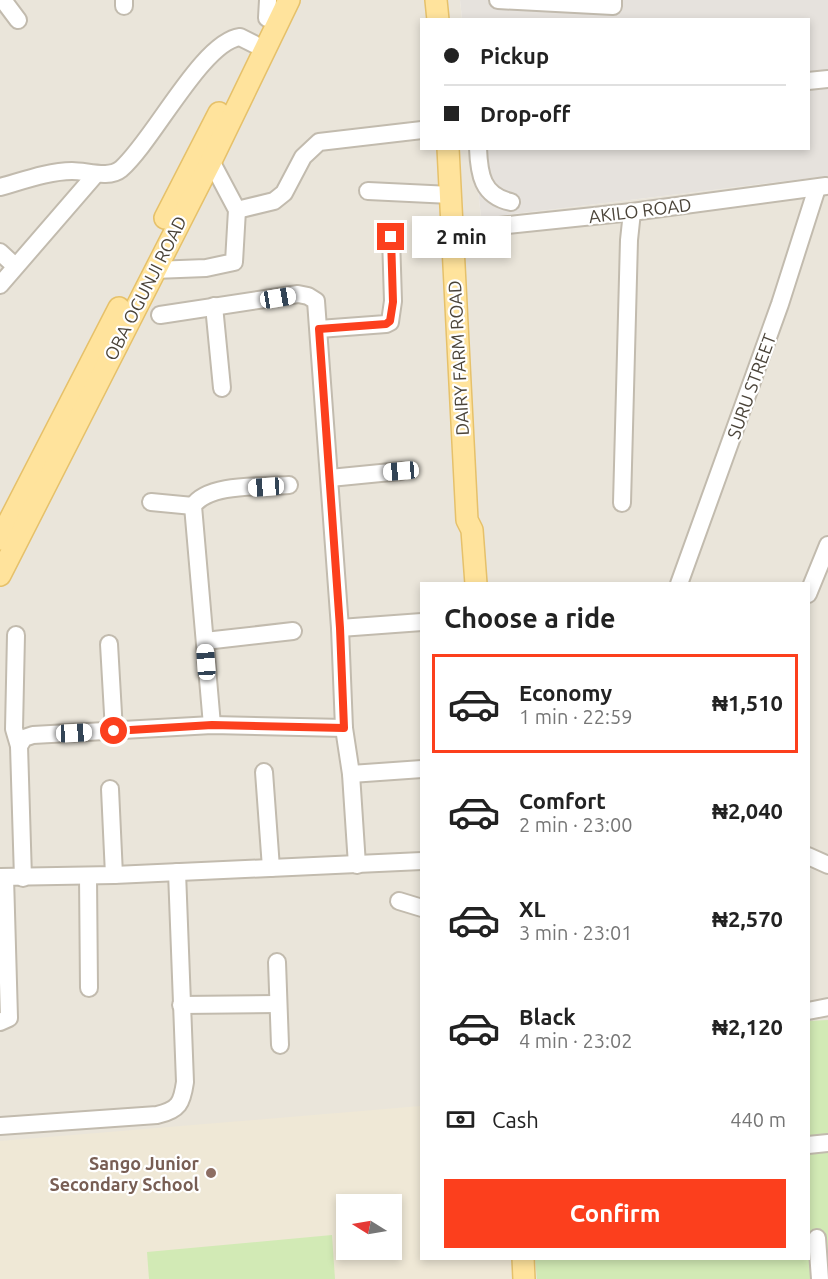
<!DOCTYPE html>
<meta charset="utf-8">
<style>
:root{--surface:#fff;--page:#f6f6f6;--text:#222;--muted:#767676;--line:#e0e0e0;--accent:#fc3f1d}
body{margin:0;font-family:Ubuntu,sans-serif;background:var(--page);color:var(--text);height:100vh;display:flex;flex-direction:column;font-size:22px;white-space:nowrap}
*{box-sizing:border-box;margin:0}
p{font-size:20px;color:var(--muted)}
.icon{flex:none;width:33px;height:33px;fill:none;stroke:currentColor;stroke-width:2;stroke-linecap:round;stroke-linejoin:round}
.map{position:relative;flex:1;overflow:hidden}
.details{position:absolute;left:420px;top:582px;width:390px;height:678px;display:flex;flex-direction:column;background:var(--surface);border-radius:0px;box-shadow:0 3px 9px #0003}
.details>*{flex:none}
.banner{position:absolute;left:420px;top:18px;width:390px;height:132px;border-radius:0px;box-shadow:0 3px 9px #0003;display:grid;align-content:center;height:132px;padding:0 24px;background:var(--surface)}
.needle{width:39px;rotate:281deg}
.tools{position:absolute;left:336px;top:1194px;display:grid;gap:12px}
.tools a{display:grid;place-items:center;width:66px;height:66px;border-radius:0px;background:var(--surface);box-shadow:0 3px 9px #0003;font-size:30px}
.end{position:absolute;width:27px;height:27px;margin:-14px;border:8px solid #fc3f1d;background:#fff;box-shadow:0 0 0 3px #fff}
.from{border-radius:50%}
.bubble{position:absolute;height:42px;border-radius:0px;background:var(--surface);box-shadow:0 3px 9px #0003;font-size:20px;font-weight:600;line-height:42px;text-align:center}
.car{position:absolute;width:18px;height:36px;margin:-18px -9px;border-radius:8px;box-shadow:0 0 4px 2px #0007;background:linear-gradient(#fff 24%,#345 0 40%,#fff 0 76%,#345 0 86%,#fff 0)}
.banner b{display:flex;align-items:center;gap:21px;height:57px;font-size:22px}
.banner b+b{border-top:2px solid var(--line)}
.banner i{width:15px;height:15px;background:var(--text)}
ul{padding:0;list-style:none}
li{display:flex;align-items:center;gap:18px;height:99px;margin:0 12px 9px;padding:0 12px;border:3px solid transparent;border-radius:0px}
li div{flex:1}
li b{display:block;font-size:22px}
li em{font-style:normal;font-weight:600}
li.current{border-color:var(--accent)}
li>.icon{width:54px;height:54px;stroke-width:1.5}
h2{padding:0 24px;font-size:27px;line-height:72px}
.pay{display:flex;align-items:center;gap:15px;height:66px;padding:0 24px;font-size:22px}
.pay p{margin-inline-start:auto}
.primary-button{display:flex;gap:12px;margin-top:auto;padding:12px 24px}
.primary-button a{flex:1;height:69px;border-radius:0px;background:var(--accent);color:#fff;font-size:24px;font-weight:600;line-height:69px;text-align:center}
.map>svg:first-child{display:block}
.residential{fill:#eae5da;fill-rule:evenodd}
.industrial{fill:#e6e2dd}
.education{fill:#efe8d6;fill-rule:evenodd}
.green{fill:#d2eab5}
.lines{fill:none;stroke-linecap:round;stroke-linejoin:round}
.minor-casing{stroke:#c2bbae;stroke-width:20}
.major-casing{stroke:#e6c16a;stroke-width:24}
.minor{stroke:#fff;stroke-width:16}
.major{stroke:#ffe39c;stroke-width:21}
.route{stroke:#fc3f1d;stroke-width:8}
.education-dot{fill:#8d6e63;stroke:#fff;stroke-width:2}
.labels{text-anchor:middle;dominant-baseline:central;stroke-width:4.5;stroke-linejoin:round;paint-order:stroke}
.street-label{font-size:18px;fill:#4b4439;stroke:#fff}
.education-label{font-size:18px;font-weight:bold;fill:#785e54;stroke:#fff;text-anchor:end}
</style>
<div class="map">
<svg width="828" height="1279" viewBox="0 0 828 1279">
<rect width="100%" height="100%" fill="#f6f3ec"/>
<!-- residential -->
<path class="residential" d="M0,0H460L462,19L422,20V148L474,149L481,218L828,176V1279H0ZM422,584H808V1258H422ZM346,1204H392V1250H346Z"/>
<!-- industrial -->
<path class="industrial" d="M460,0H828V176L481,218L474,149L808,148V20L462,19Z"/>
<!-- education -->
<path class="education" d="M421,1106L422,1258L515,1259L517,1279H0V1141ZM346,1204H392V1250H346Z"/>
<!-- green -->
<g class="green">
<path d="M828,1020V1279H537L535,1259L808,1258L809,1021Z"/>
<path d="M332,1235L335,1279H149L147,1252Z"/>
</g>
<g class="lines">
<defs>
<g id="minor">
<path d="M3,0L18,20"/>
<path d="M498,0L613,6V0"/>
<path d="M124,6V0"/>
<path d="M267,18L268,0"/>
<path d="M808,81L828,79"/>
<path d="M478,148C479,174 482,196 511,202"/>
<path d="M0,187C22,181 49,171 72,171C87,171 109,179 121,169C154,140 202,42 240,37L254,44"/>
<path d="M368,191L451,195"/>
<path d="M237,210L274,201L284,193L303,157L319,142L422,130"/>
<path d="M451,231L632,212L826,186"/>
<path d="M0,252L15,266"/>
<path d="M154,270L206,268L234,262L237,210L211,161"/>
<path d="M0,285L96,174"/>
<path d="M214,306L222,388"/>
<path d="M160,315L298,294L308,296L316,301L340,628L344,728L351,774L357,865"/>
<path d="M319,329L386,324L390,322L393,301L391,237"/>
<path d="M330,478L401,471"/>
<path d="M151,502L193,506"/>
<path d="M622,503L629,240L632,212"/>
<path d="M679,584L780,304L817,188"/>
<path d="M808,594L828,545"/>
<path d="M340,628L422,622"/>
<path d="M16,635L14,729L19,746"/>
<path d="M205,641L293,631"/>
<path d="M109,644L114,731"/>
<path d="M212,725L193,506C208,483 262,487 289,485"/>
<path d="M264,772L271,868"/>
<path d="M351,774L422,769"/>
<path d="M110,789L114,875"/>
<path d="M808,856L828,865"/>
<path d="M88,876L89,988"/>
<path d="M0,877L114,875L422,861"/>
<path d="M23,878L19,746L24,738L33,735L212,725L344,728"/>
<path d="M399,901L422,908"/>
<path d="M277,962L280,1045"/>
<path d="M181,1005L277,1004"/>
<path d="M808,1011L828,1007"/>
<path d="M0,1022L9,1018L5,877"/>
<path d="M0,1126L157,1115C179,1110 182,1103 185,1082L177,872"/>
<path d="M808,1145L828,1143"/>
<path d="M817,1238L820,1279"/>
</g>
<g id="major">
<path d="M436,0L438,20"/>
<path d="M448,148L467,520L472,530L476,584"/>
<path d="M165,218L219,113"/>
<path d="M0,539L119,308"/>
<path d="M0,575L211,161L289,0"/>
<path d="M523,1258L524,1279"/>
</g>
</defs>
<!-- minor casing -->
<use href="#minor" class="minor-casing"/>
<!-- major casing -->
<use href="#major" class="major-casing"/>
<!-- minor -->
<use href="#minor" class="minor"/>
<!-- major -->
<use href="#major" class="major"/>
</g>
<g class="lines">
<!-- route -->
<path class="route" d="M114,731L212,725L344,728L340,628L319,329L386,324L390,321L393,302L391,237"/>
</g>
<!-- markers -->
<circle class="education-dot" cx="211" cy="1173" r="6"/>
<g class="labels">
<!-- street labels -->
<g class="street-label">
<text transform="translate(640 210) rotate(-7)">AKILO ROAD</text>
<text transform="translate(145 288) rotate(-63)">OBA OGUNJI ROAD</text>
<text transform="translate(458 358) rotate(-93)">DAIRY FARM ROAD</text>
<text transform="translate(751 386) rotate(-70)">SURU STREET</text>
</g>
<!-- education labels -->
<g class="education-label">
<text x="199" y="1163">Sango Junior<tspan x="199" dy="21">Secondary School</tspan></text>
</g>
</g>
</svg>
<div class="tools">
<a><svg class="needle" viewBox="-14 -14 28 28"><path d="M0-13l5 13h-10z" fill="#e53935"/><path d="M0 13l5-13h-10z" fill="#767676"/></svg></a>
</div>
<i class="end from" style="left:114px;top:731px"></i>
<i class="end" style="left:391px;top:237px"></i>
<div class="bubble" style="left:412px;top:216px;width:99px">2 min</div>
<i class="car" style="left:278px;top:298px;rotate:81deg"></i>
<i class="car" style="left:401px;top:471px;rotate:265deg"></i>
<i class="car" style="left:266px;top:487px;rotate:266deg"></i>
<i class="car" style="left:206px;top:662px;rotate:356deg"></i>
<i class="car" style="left:74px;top:733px;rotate:87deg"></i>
<div class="banner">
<b><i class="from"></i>Pickup</b>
<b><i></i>Drop-off</b>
</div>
<section class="details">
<h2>Choose a ride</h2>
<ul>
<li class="current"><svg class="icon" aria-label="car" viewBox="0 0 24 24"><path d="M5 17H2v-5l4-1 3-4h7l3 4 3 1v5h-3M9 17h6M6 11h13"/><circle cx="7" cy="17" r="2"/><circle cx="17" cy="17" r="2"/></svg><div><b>Economy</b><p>1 min · 22:59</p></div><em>₦1,510</em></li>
<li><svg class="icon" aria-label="car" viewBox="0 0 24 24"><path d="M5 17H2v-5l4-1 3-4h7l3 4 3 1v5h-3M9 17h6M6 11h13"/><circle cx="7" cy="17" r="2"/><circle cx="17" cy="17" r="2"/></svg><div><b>Comfort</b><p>2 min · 23:00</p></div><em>₦2,040</em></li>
<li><svg class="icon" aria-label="car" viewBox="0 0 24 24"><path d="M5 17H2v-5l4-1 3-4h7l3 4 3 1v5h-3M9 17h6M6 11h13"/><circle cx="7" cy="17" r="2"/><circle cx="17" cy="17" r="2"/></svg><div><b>XL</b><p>3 min · 23:01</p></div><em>₦2,570</em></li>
<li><svg class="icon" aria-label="car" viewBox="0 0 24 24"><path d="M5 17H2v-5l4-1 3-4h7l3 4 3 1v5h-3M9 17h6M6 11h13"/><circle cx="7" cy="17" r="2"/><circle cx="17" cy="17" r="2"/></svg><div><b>Black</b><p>4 min · 23:02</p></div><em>₦2,120</em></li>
</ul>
<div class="pay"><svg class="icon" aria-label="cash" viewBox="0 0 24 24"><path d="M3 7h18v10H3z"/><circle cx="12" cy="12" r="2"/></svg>Cash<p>440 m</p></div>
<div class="primary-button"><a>Confirm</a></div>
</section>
</div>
